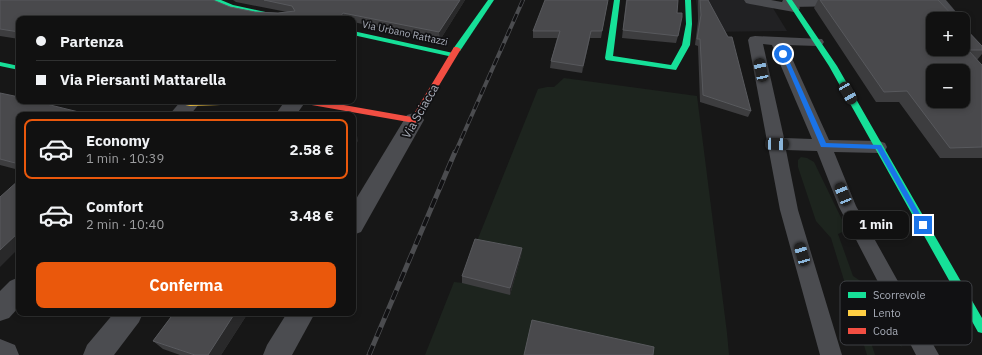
<!DOCTYPE html>
<html lang="it">
<meta charset="utf-8">
<style>
:root{--surface:#111;--page:#1a1a1a;--text:#f1f3f6;--muted:#9c9d9f;--line:#303131;--accent:#ea580c}
body{margin:0;font-family:"IBM Plex Sans",sans-serif;background:var(--page);color:var(--text);height:100vh;display:flex;flex-direction:column;font-size:15px;white-space:nowrap}
*{box-sizing:border-box;margin:0}
p{font-size:13px;color:var(--muted)}
.icon{flex:none;width:22px;height:22px;fill:none;stroke:currentColor;stroke-width:2;stroke-linecap:round;stroke-linejoin:round}
.map{position:relative;flex:1;overflow:hidden}
.details{position:absolute;left:16px;top:112px;width:340px;height:204px;display:flex;flex-direction:column;background:var(--surface);border-radius:8px;box-shadow:0 2px 6px #0003,0 0 0 1px var(--line)}
.details>*{flex:none}
.hud{position:absolute;left:16px;top:16px;width:340px;height:88px;border-radius:8px;box-shadow:0 2px 6px #0003,0 0 0 1px var(--line);display:grid;align-content:center;height:88px;padding:0 20px;background:var(--surface)}
.controls{position:absolute;left:926px;top:12px;display:grid;gap:8px}
.controls a{display:grid;place-items:center;width:44px;height:44px;border-radius:8px;background:var(--surface);box-shadow:0 2px 6px #0003,0 0 0 1px var(--line);font-size:20px}
.end{position:absolute;width:18px;height:18px;margin:-9px;border:5px solid #1a73e8;background:#fff;box-shadow:0 0 0 2px #fff}
.from{border-radius:50%}
.bubble{position:absolute;height:28px;border-radius:8px;background:var(--surface);box-shadow:0 2px 6px #0003,0 0 0 1px var(--line);font-size:13px;font-weight:700;line-height:28px;text-align:center}
.car{position:absolute;width:12px;height:24px;margin:-12px -6px;border-radius:5px;box-shadow:0 0 3px 1px #0007;background:linear-gradient(#222 24%,#8ab4d8 0 40%,#222 0 76%,#8ab4d8 0 86%,#222 0)}
.hud b{display:flex;align-items:center;gap:14px;height:38px;font-size:15px}
.hud b+b{border-top:1px solid var(--line)}
.hud i{width:10px;height:10px;background:var(--text)}
ul{padding:7px 0 0;list-style:none}
li{display:flex;align-items:center;gap:12px;height:60px;margin:0 8px 6px;padding:0 12px;border:2px solid transparent;border-radius:8px}
li div{flex:1}
li b{display:block;font-size:15px}
li em{font-style:normal;font-weight:700}
li.current{border-color:var(--accent)}
li>.icon{width:36px;height:36px;stroke-width:1.5}
.cta{display:flex;gap:8px;margin-top:auto;padding:8px 20px}
.cta a{flex:1;height:46px;border-radius:8px;background:var(--accent);color:#fff;font-size:16px;font-weight:700;line-height:46px;text-align:center}
.map>svg:first-child{display:block}
.built{fill:#212123}
.green{fill:#1d241e}
.lines{fill:none;stroke-linecap:round;stroke-linejoin:round}
.lane{fill:#4b4c50;fill-rule:evenodd}
.street{fill:#4b4c50;fill-rule:evenodd}
.fast{fill:#16e098;fill-rule:evenodd}
.slow{fill:#ffcf43;fill-rule:evenodd}
.jam{fill:#f24e42;fill-rule:evenodd}
.rail-far1-casing{stroke:#4b4c4f;stroke-width:4}
.rail-casing{stroke:#4b4c4f;stroke-width:5}
.rail-far1{stroke:#111113;stroke-width:2.5;stroke-dasharray:8;stroke-linecap:butt}
.rail{stroke:#111113;stroke-width:3.5;stroke-dasharray:10;stroke-linecap:butt}
.wall{fill:#3d3d3f}
.shaded-wall{fill:#29292a}
.building{fill:#49494c;stroke:#58595d;fill-rule:evenodd}
.route{fill:#1a73e8}
.labels{text-anchor:middle;dominant-baseline:central;stroke-width:3.5;stroke-linejoin:round;paint-order:stroke}
.far-street-label{font-size:10px;fill:#a8adb8;stroke:#111113}
.street-label{font-size:12px;fill:#a8adb8;stroke:#111113}
.key{fill:#111113;stroke:#3e4045;stroke-width:1}
.key-label{font-size:11px;fill:#a8adb8}
</style>
<div class="map">
<svg width="982" height="355" viewBox="0 0 982 355">
<rect width="100%" height="100%" fill="#171717"/>
<!-- built -->
<path class="built" d="M696,0H768L787,31L700,32Z"/>
<!-- green -->
<g class="green">
<path d="M564,78L697,96L727,333L729,355H425L454,282L463,283L475,246L538,89L547,87H554Z"/>
<path d="M801,157L807,158L814,162L847,230L838,234L853,276L877,292L902,347L881,329L868,333L875,355H867L831,238L816,221L798,167V160Z"/>
</g>
<g class="lines">
<!-- lane -->
<g class="lane">
<path d="M744,0H771L798,5L800,8L798,11L794,12L750,4L746,3Z"/>
<path d="M933,0H946L962,19H949Z"/>
<path d="M755,36L822,39L824,42L822,45L817,46L786,45L829,140L879,141L885,143L887,147L885,151L879,153L834,152L856,206L939,355H916L839,207L817,151L786,150L798,210L842,355H820L780,210L748,40L750,37ZM763,44L772,45L812,139L784,138Z"/>
</g>
<!-- street -->
<g class="street">
<path d="M783,0H854L855,1L853,4L847,6L790,7L784,5L782,2Z"/>
<path d="M181,101H199L200,103L190,115H169Z"/>
<path d="M285,101H306L296,115H275Z"/>
<path d="M414,113L421,115L424,120L361,232L353,235V204L407,115Z"/>
<path d="M19,277V307L9,318L0,321V291L10,281Z"/>
<path d="M114,313H143L139,322L114,355H83L87,345Z"/>
<path d="M287,313H315L292,355H263L267,345Z"/>
<path d="M0,339L15,345L19,355H0Z"/>
</g>
<!-- fast -->
<g class="fast">
<path d="M213,0H221L233,5L288,17L291,19C273,19 226,12 213,0Z"/>
<path d="M488,0H494L460,51H454L453,49Z"/>
<path d="M614,0H620L613,56L671,65L682,45L686,24L685,0H691L692,24L690,45L676,70L606,60L605,58Z"/>
<path d="M786,0H792L837,66L982,318V333L978,332L829,66Z"/>
<path d="M353,31L453,53L457,55L453,57L353,35Z"/>
<path d="M0,62L19,66V70L0,66Z"/>
</g>
<!-- slow -->
<path class="slow" d="M175,101H255L251,104L190,106L176,103Z"/>
<!-- jam -->
<path class="jam" d="M454,47H457L461,49L417,122L414,123L306,104L302,101H321L412,117Z"/>
<defs>
<path id="rail-far1" d="M455,153L523,0"/>
<path id="rail" d="M369,355L455,152"/>
</defs>
<!-- rail-far1 casing -->
<use href="#rail-far1" class="rail-far1-casing"/>
<!-- rail casing -->
<use href="#rail" class="rail-casing"/>
<!-- rail-far1 -->
<use href="#rail-far1" class="rail-far1"/>
<!-- rail -->
<use href="#rail" class="rail"/>
</g>
<!-- wall -->
<g class="wall">
<path d="M0,0L214,1L230,7L255,12L278,13L287,12L236,2L233,0H465L440,40L353,22V19H19V39L0,36Z"/>
<path d="M608,0L601,38H590L582,73L550,68L551,61L557,38H533V31Z"/>
<path d="M626,0H678L677,13L678,36L676,43L622,38Z"/>
<path d="M698,0H708L751,111L748,117L700,102L698,46L695,45L698,21Z"/>
<path d="M818,0H938L982,46V54L977,60L982,65V158H940L899,102H876L814,8Z"/>
<path d="M0,93L19,115V170L0,165Z"/>
<path d="M522,248L521,256L510,295L462,283V276Z"/>
<path d="M174,313H248L221,355H180L163,349L153,341Z"/>
</g>
<!-- shaded-wall -->
<g class="shaded-wall">
<path d="M460,0H465L440,40L439,32Z"/>
<path d="M343,13L344,19H339Z"/>
<path d="M591,31L590,38L582,73L583,66Z"/>
<path d="M356,130L358,141L353,149V134Z"/>
<path d="M19,232V248L0,267V250Z"/>
<path d="M522,248L521,256L510,295V288Z"/>
<path d="M235,313H248L221,355H208Z"/>
</g>
<!-- building -->
<g class="building">
<path d="M0,0H213L230,7L255,12L278,13L295,11L292,6L264,0H460L439,32L343,13L339,19H19V32L0,29Z"/>
<path d="M545,0H608L602,31H591L583,66L551,61L560,31H533Z"/>
<path d="M627,0H678L677,13H682V17L678,36L623,30Z"/>
<path d="M700,0H708L728,37H732L751,111L703,95L700,39H697L701,15Z"/>
<path d="M820,0H938L956,19H933V49H963V26L982,46V50H968L982,65V147L950,148L907,91L884,92ZM933,71H963V101H933Z"/>
<path d="M0,93L19,97V101H34L91,115H19V164L0,159Z"/>
<path d="M353,130H356L353,134Z"/>
<path d="M19,180V232L0,250V197Z"/>
<path d="M475,239L522,248L510,288L462,276Z"/>
<path d="M174,313H235L208,355H195L153,341Z"/>
<path d="M532,320L654,347L653,355H524Z"/>
</g>
<!-- route -->
<path class="route" d="M781,53L786,54L826,143L881,145L925,223V227H921L877,149L821,147Z"/>
<g class="labels">
<!-- far-street labels -->
<g class="far-street-label">
<text transform="translate(405 33) rotate(12)">Via Urbano Rattazzi</text>
</g>
<!-- street labels -->
<g class="street-label">
<text transform="translate(420 111) rotate(-60)">Via Sciacca</text>
</g>
</g>
<!-- legend -->
<rect x="840" y="281" width="132" height="64" rx="6" class="key"/>
<rect x="848" y="292" width="18" height="6" fill="#16e098"/>
<rect x="848" y="310" width="18" height="6" fill="#ffcf43"/>
<rect x="848" y="328" width="18" height="6" fill="#f24e42"/>
<g class="key-label">
<text x="873" y="299">Scorrevole</text>
<text x="873" y="317">Lento</text>
<text x="873" y="335">Coda</text>
</g>
</svg>
<div class="controls">
<a>+</a>
<a>−</a>
</div>
<i class="end from" style="left:783px;top:54px"></i>
<i class="end" style="left:923px;top:225px"></i>
<div class="bubble" style="left:843px;top:211px;width:66px">1 min</div>
<i class="car" style="left:761px;top:70px;rotate:348deg"></i>
<i class="car" style="left:848px;top:93px;rotate:150deg"></i>
<i class="car" style="left:777px;top:144px;rotate:92deg"></i>
<i class="car" style="left:843px;top:194px;rotate:338deg"></i>
<i class="car" style="left:802px;top:254px;rotate:344deg"></i>
<div class="hud">
<b><i class="from"></i>Partenza</b>
<b><i></i>Via Piersanti Mattarella</b>
</div>
<section class="details">
<ul>
<li class="current"><svg class="icon" aria-label="car" viewBox="0 0 24 24"><path d="M5 17H2v-5l4-1 3-4h7l3 4 3 1v5h-3M9 17h6M6 11h13"/><circle cx="7" cy="17" r="2"/><circle cx="17" cy="17" r="2"/></svg><div><b>Economy</b><p>1 min · 10:39</p></div><em>2.58 €</em></li>
<li><svg class="icon" aria-label="car" viewBox="0 0 24 24"><path d="M5 17H2v-5l4-1 3-4h7l3 4 3 1v5h-3M9 17h6M6 11h13"/><circle cx="7" cy="17" r="2"/><circle cx="17" cy="17" r="2"/></svg><div><b>Comfort</b><p>2 min · 10:40</p></div><em>3.48 €</em></li>
</ul>
<div class="cta"><a>Conferma</a></div>
</section>
</div>
